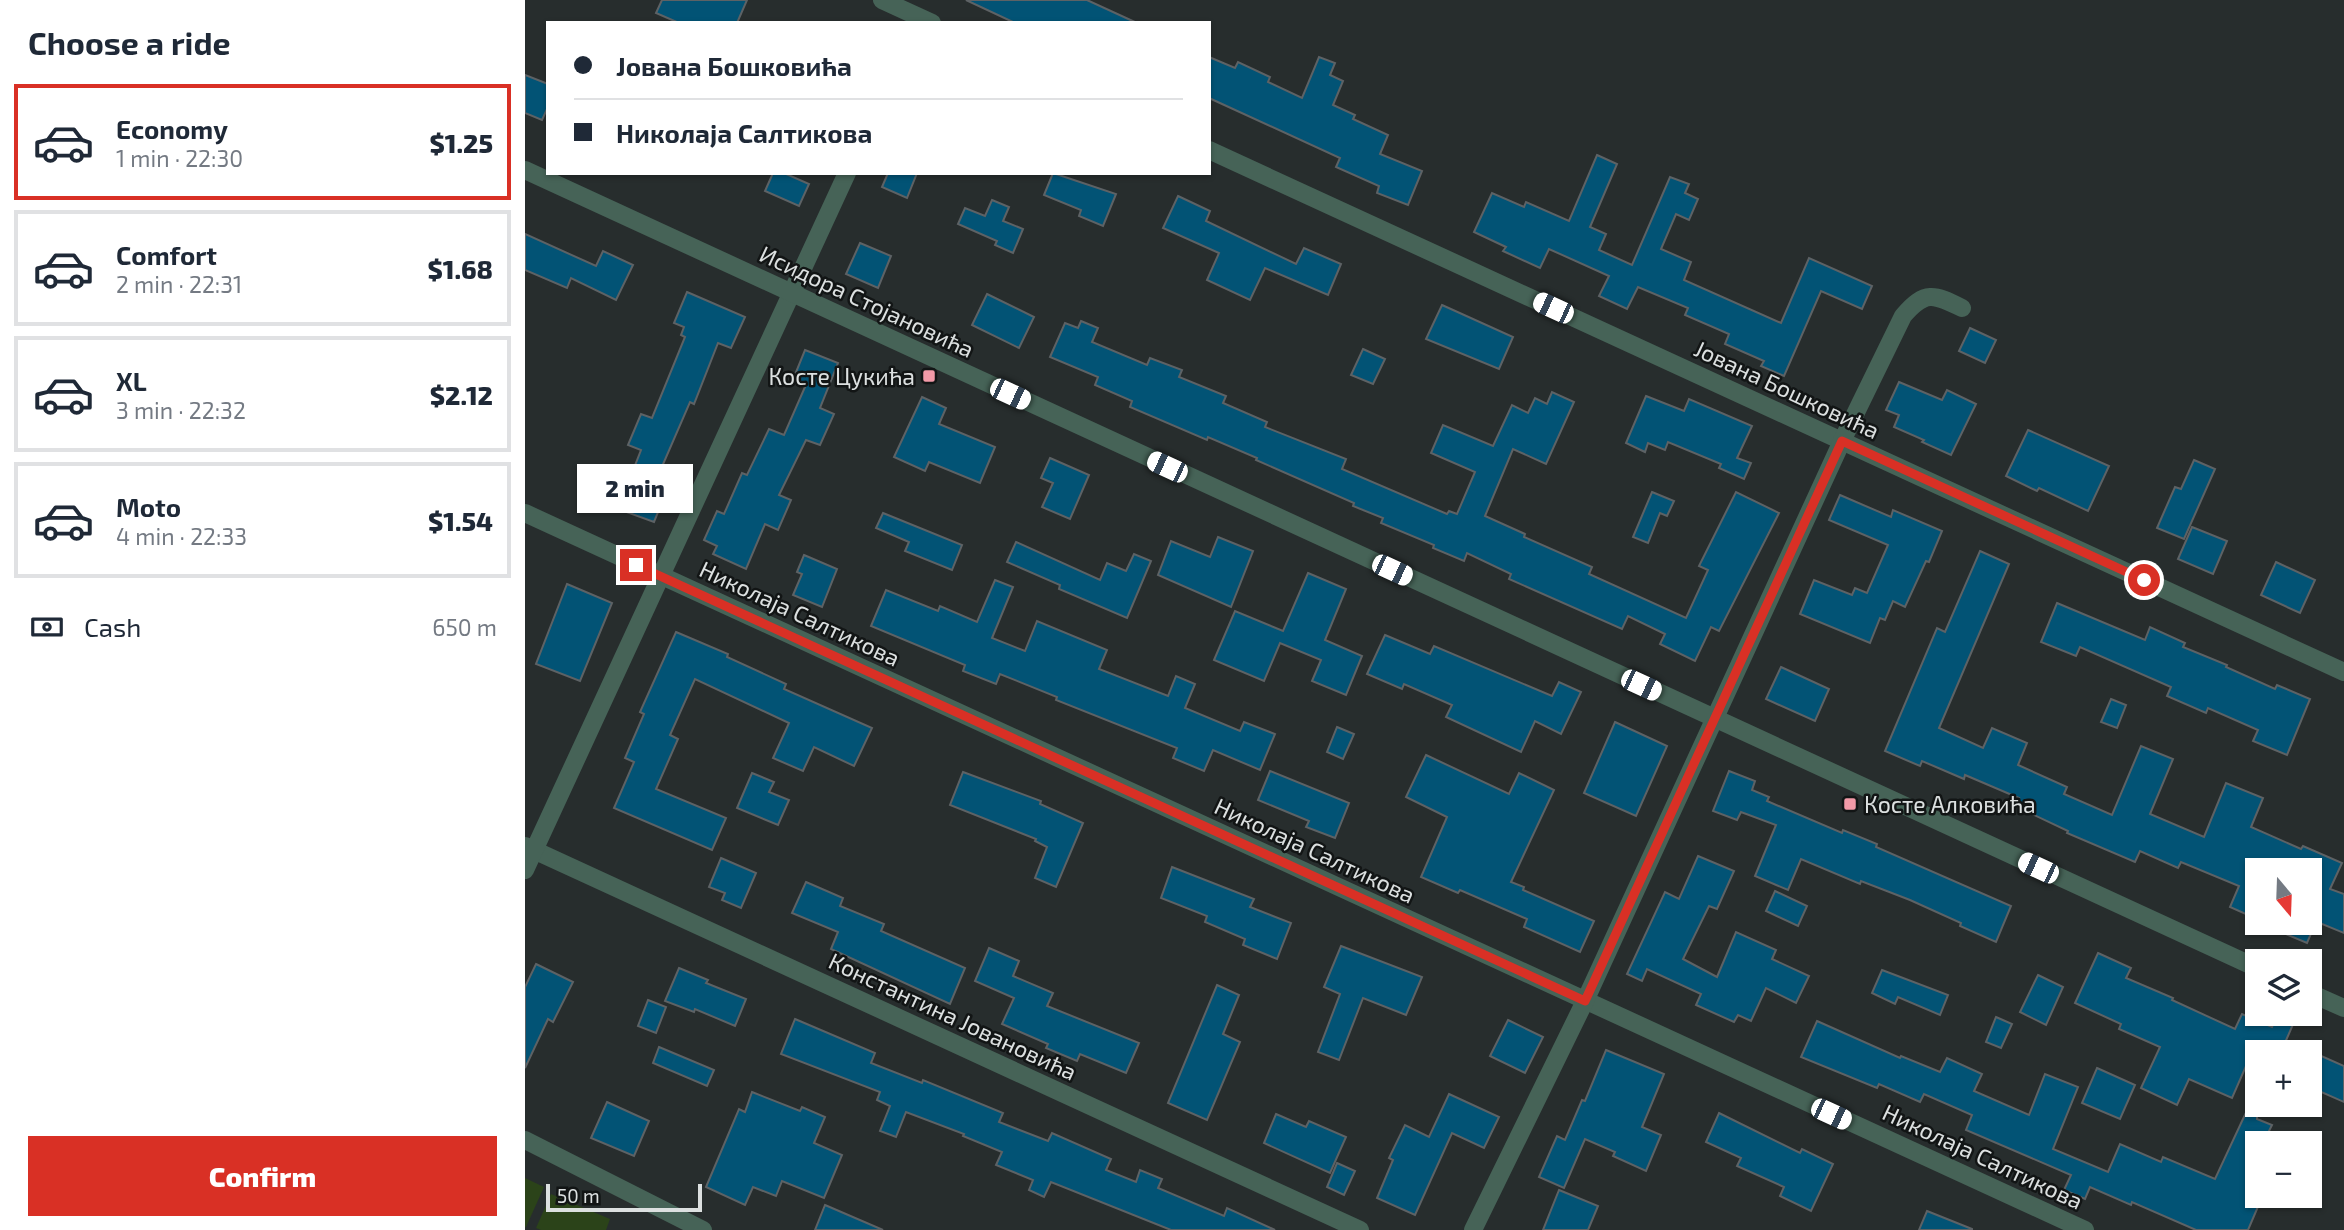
<!DOCTYPE html>
<meta charset="utf-8">
<style>
:root{--surface:#fff;--page:#f2f2f3;--text:#1f2937;--muted:#747a83;--line:#e0e1e3;--accent:#d93025}
body{margin:0;font-family:"Exo 2",sans-serif;background:var(--page);color:var(--text);height:100vh;display:flex;flex-direction:column;font-size:26px;white-space:nowrap}
*{box-sizing:border-box;margin:0}
p{font-size:23px;color:var(--muted)}
.icon{flex:none;width:38px;height:38px;fill:none;stroke:currentColor;stroke-width:2;stroke-linecap:round;stroke-linejoin:round}
.map{position:relative;flex:1;overflow:hidden}
.drawer{display:flex;flex-direction:column;background:var(--surface);width:525px}
.drawer>*{flex:none}
.guide{position:absolute;left:21px;top:21px;width:665px;height:154px;border-radius:0px;box-shadow:0 2px 5px #0004;display:grid;align-content:center;height:154px;padding:0 28px;background:var(--surface)}
.needle{width:46px;rotate:161deg}
.fabs{position:absolute;left:1720px;top:858px;display:grid;gap:14px}
.fabs a{display:grid;place-items:center;width:77px;height:77px;border-radius:0px;background:var(--surface);box-shadow:0 2px 5px #0004;font-size:35px}
.scale{position:absolute;left:21px;bottom:18px;width:156px;box-sizing:border-box;padding-left:7px;border:4px solid #dce0e0;border-top:0;font-size:19px;line-height:24px;white-space:nowrap;color:#dce0e0;-webkit-text-stroke:5px #121515;paint-order:stroke}
.end{position:absolute;width:32px;height:32px;margin:-16px;border:9px solid #d93025;background:#fff;box-shadow:0 0 0 4px #fff}
.from{border-radius:50%}
.bubble{position:absolute;height:49px;border-radius:0px;background:var(--surface);box-shadow:0 2px 5px #0004;font-size:23px;font-weight:800;line-height:49px;text-align:center}
.car{position:absolute;width:21px;height:42px;margin:-21px -10px;border-radius:9px;box-shadow:0 0 5px 2px #0007;background:linear-gradient(#fff 24%,#345 0 40%,#fff 0 76%,#345 0 86%,#fff 0)}
.guide b{display:flex;align-items:center;gap:24px;height:66px;font-size:26px}
.guide b+b{border-top:2px solid var(--line)}
.guide i{width:18px;height:18px;background:var(--text)}
ul{padding:0;list-style:none}
li{display:flex;align-items:center;gap:21px;height:116px;margin:0 14px 10px;padding:0 14px;border:4px solid var(--line);border-radius:0px}
li div{flex:1}
li b{display:block;font-size:26px}
li em{font-style:normal;font-weight:800}
li.selected{border-color:var(--accent)}
li>.icon{width:63px;height:63px;stroke-width:1.5}
h2{padding:0 28px;font-size:32px;line-height:84px}
.pay{display:flex;align-items:center;gap:18px;height:77px;padding:0 28px;font-size:26px}
.pay p{margin-inline-start:auto}
.primary-button{display:flex;gap:14px;margin-top:auto;padding:14px 28px}
.primary-button a{flex:1;height:80px;border-radius:0px;background:var(--accent);color:#fff;font-size:28px;font-weight:800;line-height:80px;text-align:center}
main{display:flex;flex:1;min-height:0}
.map>svg:first-child{display:block}
.green{fill:#2b4319}
.building{fill:#025375;stroke:#5d6265;stroke-width:2}
.lines{fill:none;stroke-linecap:round;stroke-linejoin:round}
.minor{stroke:#466357;stroke-width:18}
.tertiary{stroke:#466357;stroke-width:18}
.route{stroke:#d93025;stroke-width:9}
.poi-dot{fill:#f39aa8;stroke:#121515;stroke-width:2.5}
.labels{text-anchor:middle;dominant-baseline:central;stroke-width:5;stroke-linejoin:round;paint-order:stroke}
.street-label{font-size:23px;fill:#dce0e0;stroke:#121515}
.poi-label{font-size:23px;fill:#dce0e0;stroke:#121515;text-anchor:end}
</style>
<main>
<section class="drawer">
<h2>Choose a ride</h2>
<ul>
<li class="selected"><svg class="icon" aria-label="car" viewBox="0 0 24 24"><path d="M5 17H2v-5l4-1 3-4h7l3 4 3 1v5h-3M9 17h6M6 11h13"/><circle cx="7" cy="17" r="2"/><circle cx="17" cy="17" r="2"/></svg><div><b>Economy</b><p>1 min · 22:30</p></div><em>$1.25</em></li>
<li><svg class="icon" aria-label="car" viewBox="0 0 24 24"><path d="M5 17H2v-5l4-1 3-4h7l3 4 3 1v5h-3M9 17h6M6 11h13"/><circle cx="7" cy="17" r="2"/><circle cx="17" cy="17" r="2"/></svg><div><b>Comfort</b><p>2 min · 22:31</p></div><em>$1.68</em></li>
<li><svg class="icon" aria-label="car" viewBox="0 0 24 24"><path d="M5 17H2v-5l4-1 3-4h7l3 4 3 1v5h-3M9 17h6M6 11h13"/><circle cx="7" cy="17" r="2"/><circle cx="17" cy="17" r="2"/></svg><div><b>XL</b><p>3 min · 22:32</p></div><em>$2.12</em></li>
<li><svg class="icon" aria-label="car" viewBox="0 0 24 24"><path d="M5 17H2v-5l4-1 3-4h7l3 4 3 1v5h-3M9 17h6M6 11h13"/><circle cx="7" cy="17" r="2"/><circle cx="17" cy="17" r="2"/></svg><div><b>Moto</b><p>4 min · 22:33</p></div><em>$1.54</em></li>
</ul>
<div class="pay"><svg class="icon" aria-label="cash" viewBox="0 0 24 24"><path d="M3 7h18v10H3z"/><circle cx="12" cy="12" r="2"/></svg>Cash<p>650 m</p></div>
<div class="primary-button"><a>Confirm</a></div>
</section>
<div class="map">
<svg width="1819" height="1230" viewBox="0 0 1819 1230">
<rect width="100%" height="100%" fill="#272d2d"/>
<!-- green -->
<g class="green">
<path d="M0,1178L19,1187L1,1227H0Z"/>
<path d="M26,1194L85,1219L81,1230H16L11,1228Z"/>
</g>
<!-- building -->
<g class="building">
<path d="M137,0H222L212,23H154L131,13Z"/>
<path d="M441,0H562L612,23H490Z"/>
<path d="M684,57L710,68L713,62L745,77L743,82L777,98L794,57L810,63L805,75L818,81L808,105L830,115L828,119L863,135L855,154L897,171L883,205L852,193L854,186L811,167L815,158L684,98Z"/>
<path d="M0,75L23,84V107L17,120L0,113Z"/>
<path d="M1072,155L1092,164L1065,227L1081,234L1074,250L1107,265L1145,177L1164,184L1160,193L1173,199L1164,220L1151,214L1136,249L1166,262L1159,280L1256,323L1284,258L1347,286L1337,309L1296,291L1259,376L1236,366L1239,361L1200,344L1204,334L1160,315L1163,308L1113,287L1102,309L1074,296L1084,276L1024,249L1015,268L978,251L981,247L949,232L967,193L999,207L1001,202L1044,221Z"/>
<path d="M248,173H259L284,184L274,206L240,191Z"/>
<path d="M363,173H392L382,198L357,187Z"/>
<path d="M528,173L591,194L578,226L554,216L556,210L519,195Z"/>
<path d="M653,196L685,211L681,221L771,264L779,248L816,264L803,295L740,268L725,300L682,280L694,253L638,228Z"/>
<path d="M467,200L484,207L478,221L498,229L488,253L470,245L472,241L433,224L440,208L460,216Z"/>
<path d="M0,234L71,266L78,251L108,265L91,300L46,278L42,288L0,270Z"/>
<path d="M335,243L366,256L353,288L321,274Z"/>
<path d="M162,292L220,317L206,348L193,343L169,404L165,402L129,485L142,490L129,522L93,509L116,450L103,445L116,414L127,418L160,337L156,335L159,327L149,323Z"/>
<path d="M462,294L509,317L494,348L447,325Z"/>
<path d="M917,305L988,337L974,369L901,339Z"/>
<path d="M556,321L573,328L567,342L622,365L625,358L657,370L654,377L701,396L698,403L742,422L740,427L821,459L817,469L922,514L924,511L932,514L950,472L906,453L918,425L968,446L987,405L1003,413L1010,398L1022,404L1027,392L1049,402L1021,464L988,449L960,516L1000,534L999,537L1067,567L1064,574L1161,618L1183,570L1174,566L1211,492L1254,513L1194,631L1186,627L1170,661L1135,644L1140,634L1103,616L1097,629L984,579L986,574L942,553L939,561L908,548L909,545L856,523L858,518L828,506L829,503L731,460L732,458L683,437L682,440L605,407L607,401L570,385L573,377L525,357L540,323L553,328Z"/>
<path d="M1445,328L1471,340L1460,363L1434,351Z"/>
<path d="M838,349L860,359L848,384L826,375Z"/>
<path d="M280,350L313,363L295,408L309,414L295,445L281,440L254,495L266,500L253,530L240,524L221,569L188,554L192,546L179,540L192,511L199,514L217,473L222,475L244,429L259,435L280,387L267,382Z"/>
<path d="M1374,382L1417,400L1422,390L1451,404L1426,455L1397,442L1399,440L1369,427L1374,415L1361,410Z"/>
<path d="M1121,396L1159,411L1164,399L1227,426L1212,458L1226,463L1219,479L1194,468L1196,464L1143,442L1140,450L1123,443L1120,452L1101,443Z"/>
<path d="M397,397L421,408L414,424L470,447L455,483L404,462L400,471L369,457Z"/>
<path d="M1503,430L1584,466L1563,511L1514,488L1512,491L1481,476Z"/>
<path d="M525,458L564,475L545,519L517,507L528,483L516,478Z"/>
<path d="M1669,460L1690,469L1659,539L1632,528L1650,487L1656,489Z"/>
<path d="M1127,492L1149,501L1142,516L1135,513L1123,543L1108,537Z"/>
<path d="M1315,495L1366,517L1368,510L1417,531L1404,562L1401,561L1380,607L1368,601L1360,620L1355,618L1345,643L1275,614L1289,580L1327,595L1330,588L1342,593L1363,545L1304,520Z"/>
<path d="M358,513L437,545L427,570L380,551L384,542L351,528Z"/>
<path d="M1667,527L1702,541L1688,574L1653,559Z"/>
<path d="M693,537L728,551L706,607L633,575L646,541L685,557Z"/>
<path d="M491,542L575,580L582,563L601,571L609,554L626,561L602,618L534,589L535,585L482,562Z"/>
<path d="M1455,551L1484,564L1414,728L1458,748L1467,728L1502,743L1493,765L1542,787L1539,794L1587,815L1616,746L1648,759L1625,814L1679,837L1701,783L1738,798L1726,827L1776,849L1778,846L1817,863L1805,889L1819,894V933L1785,919V870H1732V919L1705,907L1714,886L1656,862L1653,868L1615,851L1610,862L1542,833L1543,831L1490,806L1494,798L1440,775L1439,779L1397,761L1395,766L1360,751L1412,628L1420,632Z"/>
<path d="M279,555L312,569L297,607L268,595L277,574L272,572Z"/>
<path d="M1751,562L1790,580L1775,613L1736,595Z"/>
<path d="M783,573L821,589L800,640L837,656L821,695L787,681L796,660L755,643L739,681L689,660L710,611L758,631Z"/>
<path d="M470,580L488,587L467,638L500,651L512,621L582,650L574,669L643,696L651,676L670,684L660,708L715,731L719,722L750,734L735,770L688,750L679,771L648,758L652,748L531,700L532,697L475,674L471,684L438,671L440,665L346,626L361,590L413,611L415,606L452,622Z"/>
<path d="M42,584L87,603L55,681L11,664Z"/>
<path d="M1532,603L1620,640L1625,627L1660,643L1658,647L1702,665L1701,667L1750,689L1752,685L1785,699L1762,755L1728,741L1733,730L1683,708L1681,713L1642,696L1646,687L1555,647L1551,656L1516,642Z"/>
<path d="M151,632L203,654L202,657L261,684L259,689L347,728L329,766L289,747L278,771L248,758L264,723L170,679L145,735L153,739L131,789L201,818L187,850L89,808L109,762L100,758L119,714L115,712Z"/>
<path d="M860,635L905,654L909,646L1027,696L1034,682L1056,692L1036,734L1010,721L996,752L921,717L927,705L879,684L877,689L842,674Z"/>
<path d="M1256,667L1304,689L1290,721L1241,699Z"/>
<path d="M1586,699L1601,705L1592,728L1576,722Z"/>
<path d="M1090,722L1142,746L1111,816L1059,793Z"/>
<path d="M812,727L829,734L818,759L802,752Z"/>
<path d="M901,755L984,794L994,773L1029,790L986,882L999,887L998,890L1069,921L1055,952L999,927L1002,919L935,890L933,893L896,877L922,817L881,797Z"/>
<path d="M745,771L824,803L810,838L781,827L784,821L733,800Z"/>
<path d="M1204,771L1230,781L1227,790L1244,797L1242,801L1317,833L1318,830L1352,844L1351,847L1486,906L1471,942L1435,926L1436,923L1385,900L1336,881L1335,884L1276,859L1263,890L1230,876L1251,825L1216,812L1212,820L1188,811Z"/>
<path d="M438,772L516,801L515,804L558,823L531,887L510,878L522,847L510,841L511,839L425,805Z"/>
<path d="M227,773L249,782L244,792L264,800L253,825L212,808Z"/>
<path d="M1173,856L1209,871L1192,909L1184,906L1158,959L1192,977L1211,932L1251,950L1247,959L1284,976L1271,1003L1241,988L1226,1021L1213,1015L1209,1022L1171,1005L1176,994L1122,969L1117,981L1102,974L1140,892L1154,899Z"/>
<path d="M196,858L231,873L216,908L197,900L200,893L184,887Z"/>
<path d="M647,867L729,899L725,907L766,923L752,959L718,945L720,939L680,922L682,916L636,898Z"/>
<path d="M281,882L318,898L315,906L359,924L356,931L440,968L425,1004L306,949L313,932L267,913Z"/>
<path d="M1250,891L1282,906L1273,926L1241,911Z"/>
<path d="M1732,922H1791L1782,943Z"/>
<path d="M816,946L897,977L881,1015L838,998L814,1060L793,1052L815,994L799,987Z"/>
<path d="M464,948L494,961L488,976L528,993L522,1006L614,1043L601,1073L555,1054L552,1061L521,1048L523,1044L477,1024L489,998L450,981Z"/>
<path d="M1573,953L1606,968L1601,978L1648,998L1647,1000L1710,1029L1717,1014L1747,1027L1752,1015L1769,1022L1756,1052H1732V1071L1721,1066L1707,1098L1664,1079L1652,1105L1616,1088L1635,1047L1594,1029L1596,1024L1550,1003Z"/>
<path d="M11,964L48,982L28,1022L23,1019L0,1068V987Z"/>
<path d="M154,968L183,980L181,983L221,999L210,1026L170,1009L169,1012L140,1001Z"/>
<path d="M1357,970L1423,995L1415,1015L1373,997L1370,1004L1347,993Z"/>
<path d="M1513,975L1538,987L1521,1025L1495,1012Z"/>
<path d="M692,985L714,995L698,1034L715,1042L682,1120L643,1103Z"/>
<path d="M123,1000L141,1007L131,1033L113,1026Z"/>
<path d="M1471,1017L1487,1024L1476,1048L1461,1042Z"/>
<path d="M270,1019L350,1053L346,1063L397,1083L398,1080L478,1113L474,1122L523,1141L527,1133L586,1159L581,1170L611,1182L615,1170L637,1179L633,1188L699,1216L702,1208L750,1230H646L526,1182L519,1197L504,1190L508,1180L471,1165L477,1152L438,1136L439,1134L381,1112L371,1137L355,1131L365,1106L352,1100L355,1092L256,1054Z"/>
<path d="M983,1020L1018,1037L1000,1073L965,1056Z"/>
<path d="M1292,1021L1375,1058L1376,1056L1415,1072L1422,1058L1457,1074L1449,1091L1504,1115L1520,1074L1553,1087L1528,1149L1583,1172L1595,1144L1636,1162L1638,1157L1690,1179L1732,1089V1119L1747,1125L1740,1139L1732,1136V1195H1738L1723,1230H1671L1607,1202L1606,1205L1565,1187L1560,1199L1539,1190L1546,1175L1441,1130L1447,1115L1399,1094L1395,1102L1354,1084L1352,1088L1276,1057Z"/>
<path d="M134,1047L189,1070L182,1086L128,1063Z"/>
<path d="M1081,1050L1139,1074L1117,1127L1136,1135L1121,1171L1088,1156L1090,1152L1060,1139L1039,1188L1014,1177L1032,1136L1040,1140L1057,1100L1060,1101Z"/>
<path d="M1785,1051L1819,1066V1102L1785,1087Z"/>
<path d="M1572,1068L1610,1085L1595,1119L1557,1103Z"/>
<path d="M227,1092L275,1111L277,1107L300,1117L289,1143L317,1155L299,1198L257,1181L251,1196L228,1187L220,1205L181,1187L214,1109L220,1112Z"/>
<path d="M924,1094L974,1117L959,1148L927,1133L890,1215L852,1198L868,1160L864,1158L880,1125L904,1137Z"/>
<path d="M82,1102L124,1121L109,1156L66,1138Z"/>
<path d="M1194,1113L1275,1153L1277,1149L1308,1164L1286,1211L1255,1196L1259,1187L1212,1166L1216,1158L1181,1142Z"/>
<path d="M751,1114L781,1127L784,1121L821,1137L805,1173L739,1143Z"/>
<path d="M812,1163L830,1171L819,1195L802,1187Z"/>
<path d="M1034,1190L1073,1206L1063,1230H1018Z"/>
<path d="M300,1205L358,1230H290Z"/>
<path d="M1402,1211L1447,1229V1230H1394Z"/>
</g>
<g class="lines">
<!-- minor -->
<g class="minor">
<path d="M357,0L407,23"/>
<path d="M684,150L1819,672"/>
<path d="M0,513L1560,1230"/>
<path d="M0,846L835,1230"/>
<path d="M0,870L322,173"/>
<path d="M0,1140L178,1230"/>
<path d="M948,1230L1060,1001L1317,441L1378,316C1400,290 1409,294 1437,308"/>
</g>
<!-- tertiary -->
<g class="tertiary">
<path d="M0,170L1732,968"/>
<path d="M1785,993L1819,1008"/>
</g>
</g>
<g class="lines">
<!-- route -->
<path class="route" d="M111,565L1060,1001L1317,441L1619,580"/>
</g>
<!-- markers -->
<g class="poi-dot">
<rect x="397" y="369" width="14" height="14" rx="3.5"/>
<rect x="1318" y="797" width="14" height="14" rx="3.5"/>
</g>
<g class="labels">
<!-- street labels -->
<g class="street-label">
<text transform="translate(342 301) rotate(25)">Исидора Стојановића</text>
<text transform="translate(1262 389) rotate(25)">Јована Бошковића</text>
<text transform="translate(275 613) rotate(25)">Николаја Салтикова</text>
<text transform="translate(790 850) rotate(25)">Николаја Салтикова</text>
<text transform="translate(428 1016) rotate(25)">Константина Јовановића</text>
<text transform="translate(1458 1156) rotate(25)">Николаја Салтикова</text>
</g>
<!-- poi labels -->
<g class="poi-label">
<text x="390" y="376">Косте Цукића</text>
<text x="1339" y="804" text-anchor="start">Косте Алковића</text>
</g>
</g>
</svg>
<div class="fabs">
<a><svg class="needle" viewBox="-14 -14 28 28"><path d="M0-13l5 13h-10z" fill="#e53935"/><path d="M0 13l5-13h-10z" fill="#747a83"/></svg></a>
<a><svg class="icon" aria-label="layers" viewBox="0 0 24 24"><path d="M12 4l9 5-9 5-9-5zM3 14l9 5 9-5"/></svg></a>
<a>+</a>
<a>−</a>
</div>
<div class="scale">50 m</div>
<i class="end from" style="left:1619px;top:580px"></i>
<i class="end" style="left:111px;top:565px"></i>
<div class="bubble" style="left:52px;top:464px;width:116px">2 min</div>
<i class="car" style="left:1028px;top:308px;rotate:295deg"></i>
<i class="car" style="left:485px;top:394px;rotate:115deg"></i>
<i class="car" style="left:642px;top:467px;rotate:295deg"></i>
<i class="car" style="left:867px;top:570px;rotate:115deg"></i>
<i class="car" style="left:1116px;top:685px;rotate:115deg"></i>
<i class="car" style="left:1513px;top:868px;rotate:295deg"></i>
<i class="car" style="left:1306px;top:1114px;rotate:115deg"></i>
<div class="guide">
<b><i class="from"></i>Јована Бошковића</b>
<b><i></i>Николаја Салтикова</b>
</div>
</div>
</main>
